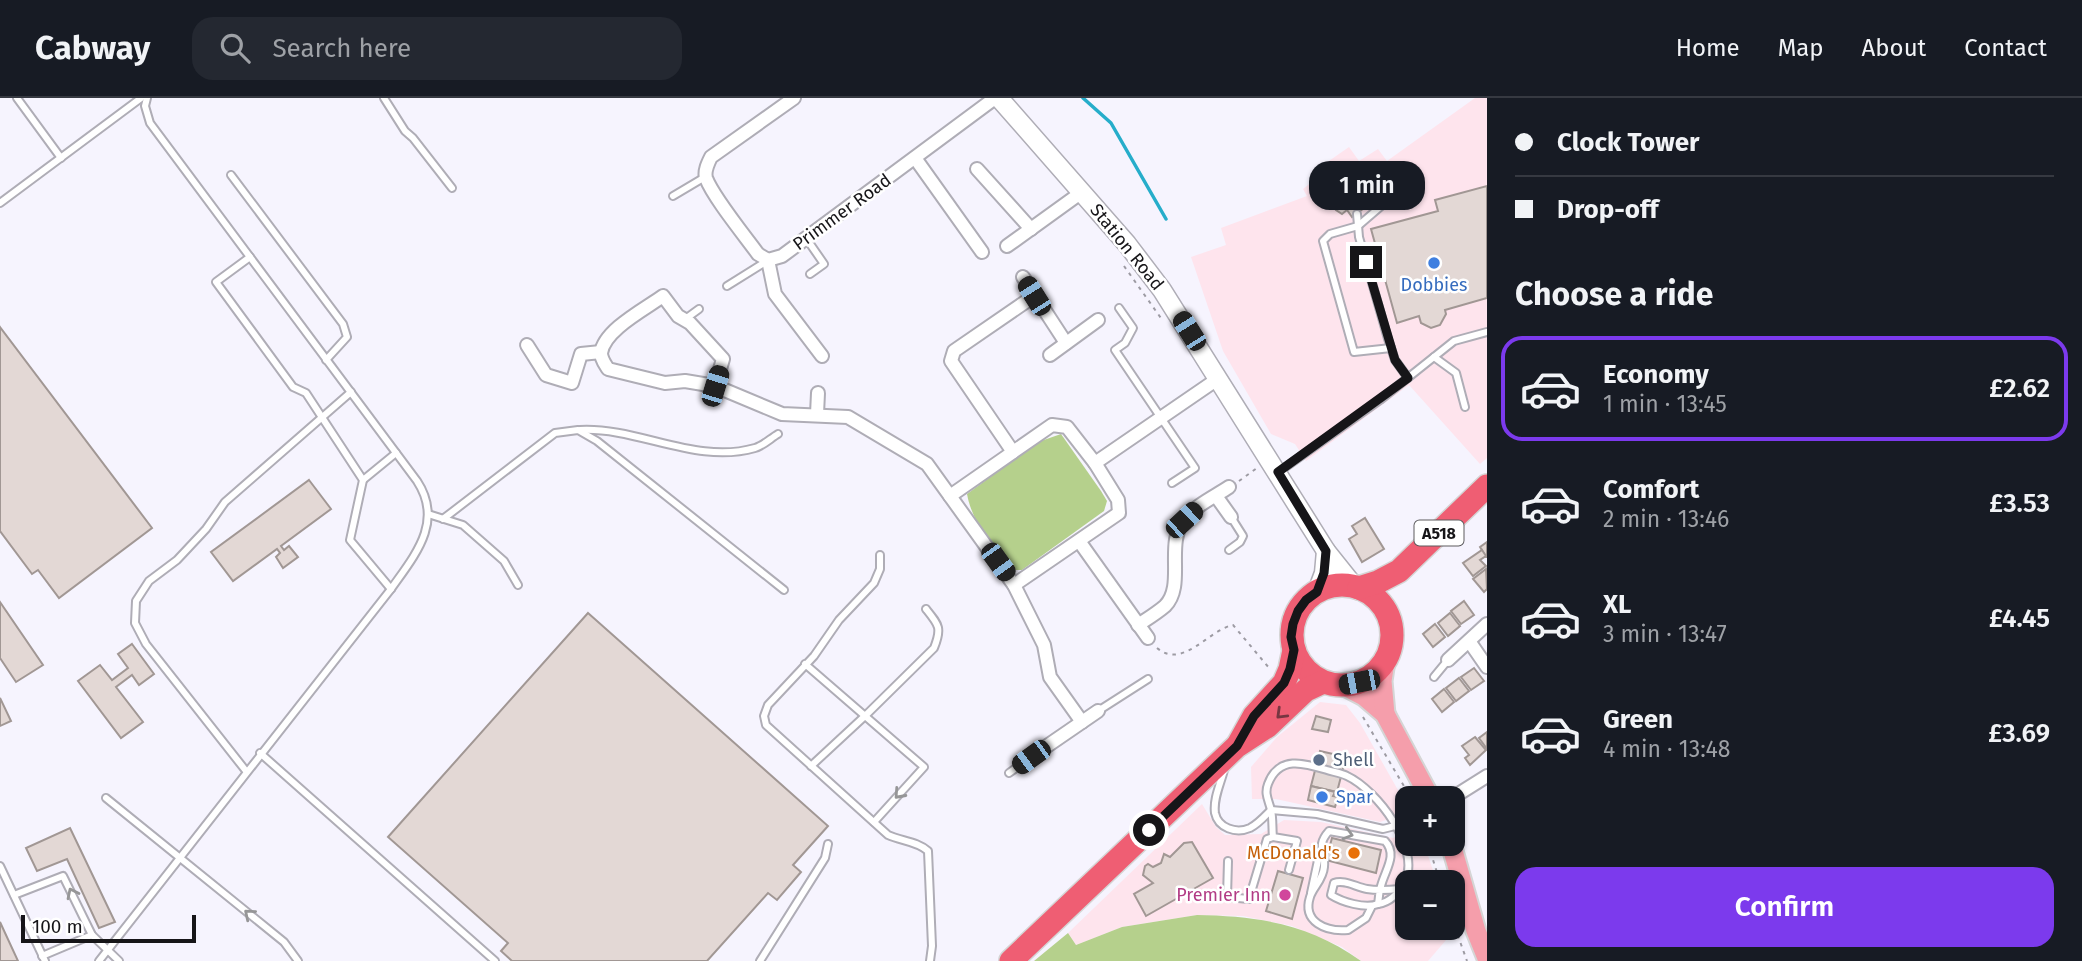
<!DOCTYPE html>
<meta charset="utf-8">
<style>
:root{--surface:#171b24;--page:#242831;--text:#f1f3f6;--muted:#9ea1a6;--line:#363941;--accent:#7c3aed}
body{margin:0;font-family:"Fira Sans",sans-serif;background:var(--page);color:var(--text);height:100vh;display:flex;flex-direction:column;font-size:26px;white-space:nowrap}
*{box-sizing:border-box;margin:0}
p{font-size:23px;color:var(--muted)}
.icon{flex:none;width:38px;height:38px;fill:none;stroke:currentColor;stroke-width:2;stroke-linecap:round;stroke-linejoin:round}
.map{position:relative;flex:1;overflow:hidden}
.sheet{display:flex;flex-direction:column;background:var(--surface);width:595px}
.sheet>*{flex:none}
.banner{display:grid;align-content:center;height:154px;padding:0 28px;background:var(--surface)}
.tools{position:absolute;left:1395px;top:688px;display:grid;gap:14px}
.tools a{display:grid;place-items:center;width:70px;height:70px;border-radius:14px;background:var(--surface);box-shadow:0 2px 5px #0004;font-size:35px}
.scale{position:absolute;left:21px;bottom:18px;width:175px;box-sizing:border-box;padding-left:7px;border:4px solid #161518;border-top:0;font-size:19px;line-height:24px;white-space:nowrap;color:#161518;-webkit-text-stroke:5px #fff;paint-order:stroke}
.end{position:absolute;width:32px;height:32px;margin:-16px;border:9px solid #161518;background:#fff;box-shadow:0 0 0 4px #fff}
.from{border-radius:50%}
.bubble{position:absolute;height:49px;border-radius:21px;background:var(--surface);box-shadow:0 2px 5px #0004;font-size:23px;font-weight:600;line-height:49px;text-align:center}
.car{position:absolute;width:21px;height:42px;margin:-21px -10px;border-radius:9px;box-shadow:0 0 5px 2px #0007;background:linear-gradient(#222 24%,#8ab4d8 0 40%,#222 0 76%,#8ab4d8 0 86%,#222 0)}
.banner b{display:flex;align-items:center;gap:24px;height:66px;font-size:26px}
.banner b+b{border-top:2px solid var(--line)}
.banner i{width:18px;height:18px;background:var(--text)}
ul{padding:0;list-style:none}
li{display:flex;align-items:center;gap:21px;height:105px;margin:0 14px 10px;padding:0 14px;border:4px solid transparent;border-radius:21px}
li div{flex:1}
li b{display:block;font-size:26px}
li em{font-style:normal;font-weight:600}
li.selected{border-color:var(--accent)}
li>.icon{width:63px;height:63px;stroke-width:1.5}
h2{padding:0 28px;font-size:32px;line-height:84px}
.primary-button{display:flex;gap:14px;margin-top:auto;padding:14px 28px}
.primary-button a{flex:1;height:80px;border-radius:21px;background:var(--accent);color:#fff;font-size:28px;font-weight:600;line-height:80px;text-align:center}
header{display:flex;align-items:center;gap:42px;box-sizing:border-box;height:98px;padding:0 35px;background:var(--surface);border-bottom:2px solid var(--line)}
header strong{font-size:33px}
nav{display:flex;gap:38px;margin-inline-start:auto;font-size:24px}
.search{width:490px;height:63px;background:var(--page);display:flex;align-items:center;gap:18px;box-sizing:border-box;padding:0 24px;border-radius:21px;color:var(--muted);font-size:26px}
main{display:flex;flex:1;min-height:0}
.map>svg:first-child{display:block}
.commercial{fill:#fee4ed}
.green{fill:#b5d08c}
.lines{fill:none;stroke-linecap:round;stroke-linejoin:round}
.stream{stroke:#26adca;stroke-width:3.5}
.building{fill:#e3d8d5;stroke:#a19794;stroke-width:2}
.lane-casing{stroke:#afadb6;stroke-width:10}
.street-casing{stroke:#afadb6;stroke-width:16}
.secondary-casing{stroke:#afadb6;stroke-width:21}
.primary-casing{stroke:#d5d5d5;stroke-width:23}
.highway-casing{stroke:#d5d5d5;stroke-width:26}
.path{stroke:#9d9ba3;stroke-width:2;stroke-dasharray:3.5 5;stroke-linecap:butt}
.lane{stroke:#fff;stroke-width:6}
.street{stroke:#fff;stroke-width:12}
.secondary{stroke:#fff;stroke-width:18}
.primary{stroke:#f59eab;stroke-width:19}
.highway{stroke:#ef5e73;stroke-width:23}
.oneway{stroke:#783641}
.oneway2{stroke:#969697}
.route{stroke:#161518;stroke-width:9}
.shop-dot{fill:#3f7fe0;stroke:#fff;stroke-width:2.5}
.service-dot{fill:#5c6f8a;stroke:#fff;stroke-width:2.5}
.food-dot{fill:#e8710a;stroke:#fff;stroke-width:2.5}
.hotel-dot{fill:#d1479c;stroke:#fff;stroke-width:2.5}
.labels{text-anchor:middle;dominant-baseline:central;stroke-width:5;stroke-linejoin:round;paint-order:stroke}
.shield{fill:#fff;stroke:#5c5b5d;stroke-width:2}
.shield-label{font-size:16px;font-weight:bold;fill:#161518}
.street-label{font-size:18px;fill:#161518;stroke:#fff}
.shop-label{font-size:18px;fill:#366cbe;stroke:#fff}
.service-label{font-size:18px;fill:#4e5e75;stroke:#fff;text-anchor:start}
.food-label{font-size:18px;fill:#c56008;stroke:#fff;text-anchor:end}
.hotel-label{font-size:18px;fill:#b23c85;stroke:#fff;text-anchor:end}
</style>
<header>
<strong>Cabway</strong>
<div class="search"><svg class="icon" aria-label="search" viewBox="0 0 24 24"><circle cx="10" cy="10" r="6"/><path d="M15 15l6 6"/></svg>Search here</div>
<nav><a>Home</a><a>Map</a><a>About</a><a>Contact</a></nav>
</header>
<main>
<div class="map">
<svg width="1487" height="863" viewBox="0 0 1487 863">
<rect width="100%" height="100%" fill="#f6f4fe"/>
<!-- commercial -->
<g class="commercial">
<path d="M1475,0H1487V360L1480,366L1409,287L1306,363L1295,346L1271,336L1223,253L1191,159L1226,147L1221,130L1307,98L1303,91L1329,70L1326,65L1349,49L1359,63L1378,51L1387,63Z"/>
<path d="M1320,604L1346,607L1360,625L1407,708V715L1380,724L1276,701H1252L1251,669L1277,639Z"/>
<path d="M1202,706L1216,729L1225,737L1261,736L1284,722L1321,724L1393,740L1407,733V746H1424L1437,784H1407V830H1452L1453,834L1428,863H1361L1342,849L1292,828L1243,818L1197,817L1122,829L1076,847L1068,835Z"/>
</g>
<!-- green -->
<g class="green">
<path d="M1061,336L1101,393L1107,403L1104,413L1022,472H1012C993,452 972,424 967,396L1038,344Z"/>
<path d="M1197,817C1258,818 1310,826 1361,863H1034L1068,835L1076,847L1122,829Z"/>
</g>
<g class="lines">
<!-- stream -->
<path class="stream" d="M1083,0L1111,25L1166,121"/>
</g>
<!-- building -->
<g class="building">
<path d="M1343,83L1364,110L1352,119L1347,112L1342,116L1336,112L1339,101L1332,91Z"/>
<path d="M1487,88V200L1445,212L1446,216L1440,227L1431,230L1421,225L1419,218L1397,225L1371,131L1438,113L1435,102Z"/>
<path d="M0,229L152,430L59,500L38,472L32,476L0,433Z"/>
<path d="M309,382L331,411L281,448L284,452L289,448L298,459L283,470L276,459L280,455L277,451L233,483L211,454Z"/>
<path d="M1365,420L1384,451L1362,464L1349,441L1357,436L1352,428Z"/>
<path d="M1487,444V459H1486L1480,449Z"/>
<path d="M1482,452L1486,458L1480,462L1486,468L1473,478L1463,465Z"/>
<path d="M1486,471L1487,491L1484,494L1473,481Z"/>
<path d="M1464,503L1474,517L1461,526L1451,513Z"/>
<path d="M0,504L43,567L16,584L0,560Z"/>
<path d="M588,515L828,728L793,767L801,774L777,802L768,795L707,863H512L501,853L508,845L388,739Z"/>
<path d="M1450,515L1460,528L1448,538L1438,525Z"/>
<path d="M1435,526L1445,539L1433,549L1423,536Z"/>
<path d="M132,546L154,576L139,587L132,577L116,589L143,624L121,640L78,583L100,567L112,582L128,570L118,556Z"/>
<path d="M1474,570L1484,583L1471,592L1461,579Z"/>
<path d="M1459,580L1469,593L1456,603L1446,590Z"/>
<path d="M1444,591L1454,604L1442,614L1432,601Z"/>
<path d="M0,600L11,623L0,628Z"/>
<path d="M1316,618L1331,622L1328,634L1312,631Z"/>
<path d="M1487,634V651L1479,640Z"/>
<path d="M1475,639L1486,652L1470,667L1465,660L1469,657L1462,648Z"/>
<path d="M1320,653L1346,659L1337,694L1311,688Z"/>
<path d="M1311,688L1335,694L1333,698L1338,699L1335,709L1308,702Z"/>
<path d="M70,730L115,824L99,830L67,761L37,773L26,750Z"/>
<path d="M1332,740L1381,752L1376,775L1326,762Z"/>
<path d="M1192,744L1213,780L1146,818L1134,796L1153,785L1143,777L1145,768L1148,766L1153,769L1161,765L1164,756L1170,759L1184,745Z"/>
<path d="M1278,773L1303,780L1292,821L1266,813Z"/>
<path d="M0,824L18,863H0Z"/>
</g>
<g class="lines">
<defs>
<g id="lane">
<path d="M17,0L61,60"/>
<path d="M384,0L405,33L413,40L452,90"/>
<path d="M231,77L343,226L347,239L326,262"/>
<path d="M673,98L705,79"/>
<path d="M0,105L141,0"/>
<path d="M1357,116L1359,139L1388,241L1395,262L1408,280"/>
<path d="M806,140L824,166L810,176"/>
<path d="M250,159L216,184L293,289L306,295L363,382L350,442L391,491"/>
<path d="M727,188L767,163"/>
<path d="M1119,210L1133,230L1125,245L1115,252L1195,370L1172,385"/>
<path d="M684,222L699,211"/>
<path d="M1391,250L1354,254L1323,143L1330,136L1358,128L1387,103L1413,95"/>
<path d="M1434,259L1456,275L1465,309"/>
<path d="M580,332C639,329 696,367 755,350C763,348 771,340 778,336"/>
<path d="M1280,373L1380,302L1454,243L1487,234"/>
<path d="M363,382L396,355"/>
<path d="M428,416L463,427L504,463L518,487"/>
<path d="M443,421L555,335L578,332L597,343L784,492"/>
<path d="M1229,452L1240,444L1243,438L1231,419"/>
<path d="M880,457V471L874,485L839,522L814,558L768,607L764,618L766,627L888,737C901,743 917,743 928,753L932,848L930,863"/>
<path d="M805,566L924,669L874,724"/>
<path d="M1434,579L1448,562"/>
<path d="M1098,613L1148,581"/>
<path d="M260,655L495,863"/>
<path d="M811,668L866,617L934,550C942,530 939,527 926,511"/>
<path d="M1224,672C1221,685 1213,700 1215,715C1218,730 1236,736 1250,730C1258,726 1265,718 1271,712"/>
<path d="M246,673L146,546L135,525L136,503L149,483L177,462L206,431L225,404L351,294"/>
<path d="M1009,675L1031,659"/>
<path d="M106,700L284,844L298,863"/>
<path d="M1271,712L1317,716L1383,731L1407,725"/>
<path d="M1228,763L1227,799L1249,801L1267,741L1273,739"/>
<path d="M0,768L45,863"/>
<path d="M1289,772L1297,743L1273,739C1272,730 1273,721 1271,712C1269,703 1264,696 1268,686C1279,657 1304,665 1327,672C1333,674 1341,675 1347,678C1377,692 1421,750 1405,783C1399,795 1391,804 1378,806"/>
<path d="M1311,795L1320,753"/>
<path d="M14,797L63,778L92,837L119,863"/>
<path d="M1372,808L1366,820L1348,832C1326,834 1302,824 1310,799C1313,789 1323,782 1324,769C1326,753 1315,749 1329,733L1385,743C1398,757 1385,772 1381,788C1379,794 1379,800 1378,806C1365,811 1342,804 1331,797L1334,785C1344,781 1356,789 1367,791C1378,793 1389,792 1401,791L1407,796"/>
<path d="M42,858L92,837"/>
<path d="M99,863L391,491C415,457 444,424 417,383L150,25L145,8L147,0"/>
<path d="M760,863L825,760L828,746"/>
</g>
<g id="street">
<path d="M794,0L711,59C708,65 704,73 706,80C713,99 745,138 758,156L768,162L782,158L995,0"/>
<path d="M915,60L982,154"/>
<path d="M977,71L1031,131"/>
<path d="M1007,148L1082,94"/>
<path d="M768,162L775,196L822,258"/>
<path d="M1023,179L1066,245"/>
<path d="M527,247L546,277L572,285L581,256L601,254"/>
<path d="M1050,257L1098,222"/>
<path d="M715,288L723,261L690,225L678,218L663,198C645,211 604,232 601,255C601,261 605,266 608,271L665,285L685,283L715,288L782,316L848,319L927,366L1014,487L1044,547L1050,579L1082,624"/>
<path d="M817,316L818,295"/>
<path d="M1013,354L951,263L954,253L1034,198"/>
<path d="M950,398L1052,327L1067,329L1095,365"/>
<path d="M1216,398L1231,419"/>
<path d="M1079,443L1148,540"/>
<path d="M1014,487L1119,415L1118,402L1095,365L1219,280"/>
<path d="M1138,527C1147,521 1157,515 1165,508C1186,487 1164,445 1185,421C1196,407 1214,399 1229,389"/>
<path d="M1469,543L1487,569"/>
<path d="M1448,562L1487,526"/>
<path d="M1031,659L1098,613"/>
<path d="M1452,700L1487,678"/>
</g>
<g id="secondary">
<path d="M999,0L1127,146L1162,192L1326,453L1354,488"/>
<path d="M1317,494L1324,475L1326,453"/>
</g>
<g id="primary">
<path d="M1343,587L1364,598L1385,616L1430,700"/>
<path d="M1385,616L1382,583L1385,563"/>
<path d="M1451,746L1476,833L1487,860"/>
</g>
<g id="highway">
<circle cx="1342" cy="537" r="50"/>
<path d="M1359,490L1378,484L1399,473L1487,388"/>
<path d="M1239,645L1254,618L1284,585L1290,571L1294,552"/>
<path d="M1011,863L1237,648L1268,628L1306,592L1323,584"/>
</g>
</defs>
<!-- lane casing -->
<use href="#lane" class="lane-casing"/>
<!-- street casing -->
<use href="#street" class="street-casing"/>
<!-- secondary casing -->
<use href="#secondary" class="secondary-casing"/>
<!-- primary casing -->
<use href="#primary" class="primary-casing"/>
<!-- highway casing -->
<use href="#highway" class="highway-casing"/>
<!-- path -->
<g class="path">
<path d="M1124,168L1163,223"/>
<path d="M1239,383L1257,370"/>
<path d="M1282,538C1282,518 1288,507 1301,493"/>
<path d="M1157,550C1183,572 1208,532 1233,527L1270,571"/>
<path d="M1363,619L1411,700"/>
<path d="M1428,746L1440,784"/>
<path d="M1417,751L1429,746"/>
<path d="M1417,777V784"/>
<path d="M1452,821L1467,863"/>
</g>
<!-- lane -->
<use href="#lane" class="lane"/>
<!-- street -->
<use href="#street" class="street"/>
<!-- secondary -->
<use href="#secondary" class="secondary"/>
<!-- primary -->
<use href="#primary" class="primary"/>
<!-- highway -->
<use href="#highway" class="highway"/>
</g>
<!-- one-way arrows -->
<defs><path id="oneway-chevron" d="M-2-3.5L2.5 0L-2 3.5" fill="none" stroke-width="1.6" stroke-linecap="round" stroke-linejoin="round" transform="scale(1.75)"/></defs>
<use class="oneway" href="#oneway-chevron" transform="translate(1281 616) rotate(136)"/>
<g class="oneway2">
<use href="#oneway-chevron" transform="translate(899 696) rotate(132)"/>
<use href="#oneway-chevron" transform="translate(1348 736) rotate(16)"/>
<use href="#oneway-chevron" transform="translate(72 795) rotate(-116)"/>
<use href="#oneway-chevron" transform="translate(249 816) rotate(-140)"/>
</g>
<g class="lines">
<!-- route -->
<path class="route" d="M1149,732L1237,648L1254,618L1284,585L1290,571L1294,552L1291,539L1293,526L1298,513L1306,502L1317,494L1324,475L1326,453L1278,374L1408,280L1395,262L1366,164"/>
</g>
<!-- markers -->
<g class="shop-dot">
<circle cx="1434" cy="165" r="7"/>
<circle cx="1322" cy="699" r="7"/>
</g>
<circle class="service-dot" cx="1319" cy="662" r="7"/>
<circle class="food-dot" cx="1354" cy="755" r="7"/>
<circle class="hotel-dot" cx="1285" cy="797" r="7"/>
<g class="labels">
<!-- shield labels -->
<rect class="shield" x="1414.5" y="422.5" width="49" height="25" rx="5"/>
<g class="shield-label">
<text x="1439" y="435">A518</text>
</g>
<!-- street labels -->
<g class="street-label">
<text transform="translate(842 114) rotate(-36)">Primmer Road</text>
<text transform="translate(1127 149) rotate(51)">Station Road</text>
</g>
<!-- shop labels -->
<g class="shop-label">
<text x="1434" y="187">Dobbies</text>
<text x="1336" y="699" text-anchor="start">Spar</text>
</g>
<!-- service labels -->
<g class="service-label">
<text x="1333" y="662">Shell</text>
</g>
<!-- food labels -->
<g class="food-label">
<text x="1340" y="755">McDonald's</text>
</g>
<!-- hotel labels -->
<g class="hotel-label">
<text x="1271" y="797">Premier Inn</text>
</g>
</g>
</svg>
<div class="tools">
<a>+</a>
<a>−</a>
</div>
<div class="scale">100 m</div>
<i class="end from" style="left:1149px;top:732px"></i>
<i class="end" style="left:1366px;top:164px"></i>
<div class="bubble" style="left:1309px;top:63px;width:116px">1 min</div>
<i class="car" style="left:1034px;top:198px;rotate:328deg"></i>
<i class="car" style="left:1189px;top:233px;rotate:328deg"></i>
<i class="car" style="left:715px;top:288px;rotate:17deg"></i>
<i class="car" style="left:1184px;top:422px;rotate:47deg"></i>
<i class="car" style="left:998px;top:464px;rotate:144deg"></i>
<i class="car" style="left:1359px;top:584px;rotate:259deg"></i>
<i class="car" style="left:1031px;top:659px;rotate:234deg"></i>
</div>
<section class="sheet">
<div class="banner">
<b><i class="from"></i>Clock Tower</b>
<b><i></i>Drop-off</b>
</div>
<h2>Choose a ride</h2>
<ul>
<li class="selected"><svg class="icon" aria-label="car" viewBox="0 0 24 24"><path d="M5 17H2v-5l4-1 3-4h7l3 4 3 1v5h-3M9 17h6M6 11h13"/><circle cx="7" cy="17" r="2"/><circle cx="17" cy="17" r="2"/></svg><div><b>Economy</b><p>1 min · 13:45</p></div><em>£2.62</em></li>
<li><svg class="icon" aria-label="car" viewBox="0 0 24 24"><path d="M5 17H2v-5l4-1 3-4h7l3 4 3 1v5h-3M9 17h6M6 11h13"/><circle cx="7" cy="17" r="2"/><circle cx="17" cy="17" r="2"/></svg><div><b>Comfort</b><p>2 min · 13:46</p></div><em>£3.53</em></li>
<li><svg class="icon" aria-label="car" viewBox="0 0 24 24"><path d="M5 17H2v-5l4-1 3-4h7l3 4 3 1v5h-3M9 17h6M6 11h13"/><circle cx="7" cy="17" r="2"/><circle cx="17" cy="17" r="2"/></svg><div><b>XL</b><p>3 min · 13:47</p></div><em>£4.45</em></li>
<li><svg class="icon" aria-label="car" viewBox="0 0 24 24"><path d="M5 17H2v-5l4-1 3-4h7l3 4 3 1v5h-3M9 17h6M6 11h13"/><circle cx="7" cy="17" r="2"/><circle cx="17" cy="17" r="2"/></svg><div><b>Green</b><p>4 min · 13:48</p></div><em>£3.69</em></li>
</ul>
<div class="primary-button"><a>Confirm</a></div>
</section>
</main>
